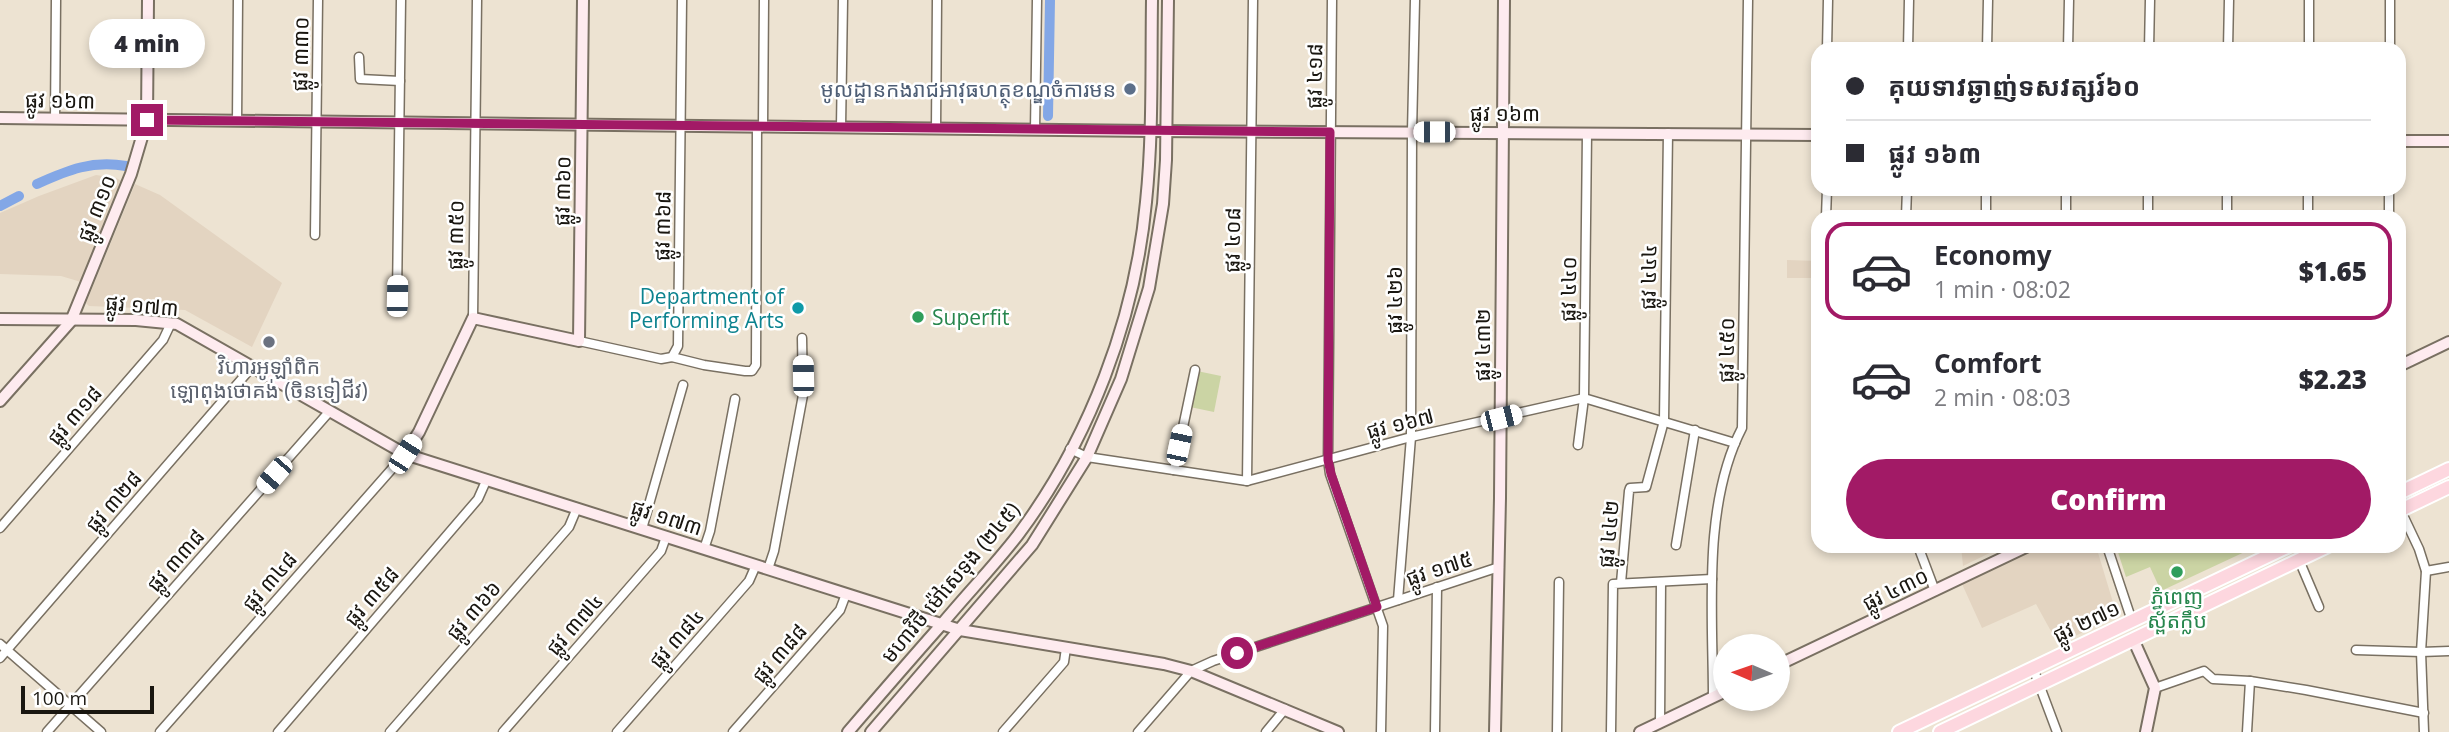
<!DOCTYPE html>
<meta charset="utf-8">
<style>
:root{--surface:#fff;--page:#f2f2f3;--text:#2b2b33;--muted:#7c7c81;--line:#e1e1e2;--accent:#a21a66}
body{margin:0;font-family:"Open Sans","Noto Sans Khmer",sans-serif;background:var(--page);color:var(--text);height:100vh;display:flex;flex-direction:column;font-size:26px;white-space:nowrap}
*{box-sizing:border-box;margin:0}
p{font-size:23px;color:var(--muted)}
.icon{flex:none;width:38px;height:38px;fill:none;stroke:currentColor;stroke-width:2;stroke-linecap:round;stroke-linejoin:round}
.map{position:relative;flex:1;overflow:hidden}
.side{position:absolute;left:1811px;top:210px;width:595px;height:343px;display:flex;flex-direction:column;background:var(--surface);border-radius:21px;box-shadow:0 4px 10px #0003}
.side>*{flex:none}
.guide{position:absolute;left:1811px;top:42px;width:595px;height:154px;border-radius:21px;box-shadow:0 4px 10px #0003;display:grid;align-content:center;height:154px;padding:0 35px;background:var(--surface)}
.needle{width:46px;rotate:272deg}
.fabs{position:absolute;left:1713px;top:634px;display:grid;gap:14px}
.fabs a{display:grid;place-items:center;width:77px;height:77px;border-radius:50%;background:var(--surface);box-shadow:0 4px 10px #0003;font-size:35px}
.scale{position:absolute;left:21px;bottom:18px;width:133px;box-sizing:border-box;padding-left:7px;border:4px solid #191610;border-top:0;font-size:19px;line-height:24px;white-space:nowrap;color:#191610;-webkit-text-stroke:5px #fff;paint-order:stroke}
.end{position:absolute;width:32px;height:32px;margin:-16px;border:9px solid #a21a66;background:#fff;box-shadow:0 0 0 4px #fff}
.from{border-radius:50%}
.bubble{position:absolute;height:49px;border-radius:24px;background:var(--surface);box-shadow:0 4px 10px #0003;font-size:23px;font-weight:800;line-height:49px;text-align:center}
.car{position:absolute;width:21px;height:42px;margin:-21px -10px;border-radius:9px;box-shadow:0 0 5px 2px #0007;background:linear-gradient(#fff 24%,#345 0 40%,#fff 0 76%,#345 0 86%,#fff 0)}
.guide b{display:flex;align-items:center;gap:24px;height:66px;font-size:26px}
.guide b+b{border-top:2px solid var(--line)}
.guide i{width:18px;height:18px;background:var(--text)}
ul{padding:12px 0 0;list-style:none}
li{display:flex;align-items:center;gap:21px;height:98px;margin:0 14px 10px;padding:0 21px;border:4px solid transparent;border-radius:21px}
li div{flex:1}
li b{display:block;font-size:26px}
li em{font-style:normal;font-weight:800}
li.current{border-color:var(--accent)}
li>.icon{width:63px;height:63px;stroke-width:1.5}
.primary-button{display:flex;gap:14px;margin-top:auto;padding:14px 35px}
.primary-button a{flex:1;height:80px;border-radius:42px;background:var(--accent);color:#fff;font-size:28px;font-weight:800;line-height:80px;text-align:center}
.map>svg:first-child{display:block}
.education{fill:#e3d4c1}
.green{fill:#cbd4a4}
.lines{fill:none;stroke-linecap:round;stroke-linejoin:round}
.canal{stroke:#83a7e6;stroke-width:10}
.street-casing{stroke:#797062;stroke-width:11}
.secondary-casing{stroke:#797062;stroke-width:14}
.primary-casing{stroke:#fff;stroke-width:16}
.street{stroke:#fff;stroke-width:8}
.secondary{stroke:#feebef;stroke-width:10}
.primary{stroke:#fdd7df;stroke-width:12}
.route{stroke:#a21a66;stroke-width:9}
.service-dot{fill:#5c6f8a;stroke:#fff;stroke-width:2.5}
.culture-dot{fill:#0f9aa8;stroke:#fff;stroke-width:2.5}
.leisure-dot{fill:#2e9e5b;stroke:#fff;stroke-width:2.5}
.worship-dot{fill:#6b7280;stroke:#fff;stroke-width:2.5}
.labels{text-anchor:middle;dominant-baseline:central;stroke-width:5;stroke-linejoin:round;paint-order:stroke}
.street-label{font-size:21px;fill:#191610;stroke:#fff}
.service-label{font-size:21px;fill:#4e5e75;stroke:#fff;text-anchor:end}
.culture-label{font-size:21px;fill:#0d838f;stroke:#fff;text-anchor:end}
.leisure-label{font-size:21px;fill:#27864d;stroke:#fff;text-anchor:start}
.worship-label{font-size:21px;fill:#5b616d;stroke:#fff}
</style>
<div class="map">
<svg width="2449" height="732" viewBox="0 0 2449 732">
<rect width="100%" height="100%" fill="#ede3d2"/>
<!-- education -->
<g class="education">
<path d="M96,175L116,178L124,182L81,282L61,276L0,274V213L39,196Z"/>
<path d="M135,184L160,195L282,283L252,347L185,310L89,306L86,303Z"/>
<path d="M1787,260L1818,261V278H1787Z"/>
<path d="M1961,546H2004L1963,566Z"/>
<path d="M2043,546H2096L2115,609L2113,618L2058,644L2036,604L1982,628L1962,584Z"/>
</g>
<!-- green -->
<g class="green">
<path d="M1197,371L1221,376L1214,412L1190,407Z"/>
<path d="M2116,546H2249L2251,549L2161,591L2150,567L2126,577Z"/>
</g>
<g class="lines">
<!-- canal -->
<g class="canal">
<path d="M1048,116L1050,0"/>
<path d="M37,184C68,170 92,160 126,166"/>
<path d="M0,206L19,196"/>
</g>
<defs>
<g id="street">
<path d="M1332,0L1328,460L1330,474L1383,626L1381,732"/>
<path d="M1827,49L1828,0"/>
<path d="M1908,49L1909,0"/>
<path d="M1987,49L1988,0"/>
<path d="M2068,49L2069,0"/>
<path d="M2149,49L2150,0"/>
<path d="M2228,49L2229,0"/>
<path d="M2309,49V0"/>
<path d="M2390,49V0"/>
<path d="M359,57L360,79L400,81"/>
<path d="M55,119L56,0"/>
<path d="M237,121L238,0"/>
<path d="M763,126L764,0"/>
<path d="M841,127L843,0"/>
<path d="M936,129L937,0"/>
<path d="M1035,130L1037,0"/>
<path d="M1826,217L1827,189"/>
<path d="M1906,217L1907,189"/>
<path d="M1986,217V189"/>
<path d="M2066,217V189"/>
<path d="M2148,217V189"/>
<path d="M2227,217V189"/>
<path d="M2308,217V189"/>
<path d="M2389,217V189"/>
<path d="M315,235L318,0"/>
<path d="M397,296L401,0"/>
<path d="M473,318L477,0"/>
<path d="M579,341L661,359L672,357L678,346L682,0"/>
<path d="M672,357L704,365L745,371H752L756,365L757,126"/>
<path d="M1578,445L1584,398L1587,133"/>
<path d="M1070,449L1087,457L1247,481L1411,437L1584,398L1735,443"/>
<path d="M1174,470L1195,370"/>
<path d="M1247,481L1253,0"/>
<path d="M2401,511L2419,549L2426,571L2421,652L2424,732"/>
<path d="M0,528L163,340L171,323"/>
<path d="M642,529L683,385"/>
<path d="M1676,545L1695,430"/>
<path d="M1918,546L1935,591"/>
<path d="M2107,546L2132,621"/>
<path d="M704,549L710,531L735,399"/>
<path d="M2299,560L2319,607"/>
<path d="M768,569L774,551L803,395L802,338"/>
<path d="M2426,571L2449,567"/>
<path d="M1621,583L1629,491L1630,488L1646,487L1664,421L1668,133"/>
<path d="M1398,600L1411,437L1412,132L1415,0"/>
<path d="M0,644L101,732"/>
<path d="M2356,650L2421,652L2449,651"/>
<path d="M0,658L252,367"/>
<path d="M2033,668L2057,732"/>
<path d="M2155,688L2204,671L2213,679L2250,681L2306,690L2424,713"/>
<path d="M1713,697C1713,613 1702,505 1742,428L1748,0"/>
<path d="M1660,722L1661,582"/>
<path d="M47,732L329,412"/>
<path d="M160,732L405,454"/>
<path d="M278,732L478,499L486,481"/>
<path d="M390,732L569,527L577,508"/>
<path d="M503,732L661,551L666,537"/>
<path d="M617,732L749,581L756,565"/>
<path d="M733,732L840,610L846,594"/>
<path d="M1003,732L1064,662L1066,648"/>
<path d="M1138,732L1191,671L1213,661L1499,567"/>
<path d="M1266,732L1285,709"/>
<path d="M1435,732L1437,587"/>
<path d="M1557,732L1559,582"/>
<path d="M1611,732L1613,584L1712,579"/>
<path d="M2247,732L2250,681"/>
</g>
<g id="secondary">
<path d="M0,118L1150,131L1818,135"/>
<path d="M2399,141H2449"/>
<path d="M0,319L136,320L177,324L405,454L960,630L1164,664L1191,671L1338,732"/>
<path d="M2399,366L2449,342"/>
<path d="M0,401L71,321L131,174L147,120L148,0"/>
<path d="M405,454L419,432L473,318L579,341L583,0"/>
<path d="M2133,639L2155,688L2146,732"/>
<path d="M1778,665L2028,546"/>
<path d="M848,732C879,696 910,660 942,624C967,594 994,566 1018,535C1089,440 1135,320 1146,202C1153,135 1151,67 1152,0"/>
<path d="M871,732L1032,545L1087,457L1121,379L1149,288L1163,204L1166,160L1168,0"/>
<path d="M1495,732L1500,498L1504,0"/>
<path d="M1640,732L1726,691"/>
</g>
<g id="primary">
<path d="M2399,493L2449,469"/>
<path d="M2399,511L2449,487"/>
<path d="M1899,732L2289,546"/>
<path d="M1940,732L2328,546"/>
</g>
</defs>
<!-- street casing -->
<use href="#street" class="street-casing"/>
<!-- secondary casing -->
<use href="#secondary" class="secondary-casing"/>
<!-- primary casing -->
<use href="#primary" class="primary-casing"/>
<!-- street -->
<use href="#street" class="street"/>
<!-- secondary -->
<use href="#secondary" class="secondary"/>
<!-- primary -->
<use href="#primary" class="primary"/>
</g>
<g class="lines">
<!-- route -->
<path class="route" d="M147,120L1330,132L1328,460L1331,474L1377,607L1237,653"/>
</g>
<!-- markers -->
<circle class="service-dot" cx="1130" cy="89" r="7"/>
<circle class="culture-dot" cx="798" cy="308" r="7"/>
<g class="leisure-dot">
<circle cx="918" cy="317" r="7"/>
<circle cx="2177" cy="572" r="7"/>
</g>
<circle class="worship-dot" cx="269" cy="342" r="7"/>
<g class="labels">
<!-- street labels -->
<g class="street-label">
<text transform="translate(300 54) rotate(-89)">ផ្លូវ ៣៣០</text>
<text transform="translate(1314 76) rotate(-89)">ផ្លូវ ៤១៨</text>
<text transform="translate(60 100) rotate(1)">ផ្លូវ ១៦៣</text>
<text x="1505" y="113">ផ្លូវ ១៦៣</text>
<text transform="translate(562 191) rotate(-89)">ផ្លូវ ៣៦០</text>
<text transform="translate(96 208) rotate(-68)">ផ្លូវ ៣១០</text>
<text transform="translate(662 226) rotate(-89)">ផ្លូវ ៣៦៨</text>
<text transform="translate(455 235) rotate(-89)">ផ្លូវ ៣៥០</text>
<text transform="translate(1232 240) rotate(-89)">ផ្លូវ ៤០៨</text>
<text transform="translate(1648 277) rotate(-89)">ផ្លូវ ៤៤៤</text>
<text transform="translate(1568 289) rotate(-89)">ផ្លូវ ៤៤០</text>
<text transform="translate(1394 300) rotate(-90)">ផ្លូវ ៤២៦</text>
<text transform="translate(142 305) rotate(5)">ផ្លូវ ១៧៣</text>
<text transform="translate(1482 345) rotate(-90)">ផ្លូវ ៤៣២</text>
<text transform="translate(1726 350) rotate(-89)">ផ្លូវ ៤៥០</text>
<text transform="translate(74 415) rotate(-49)">ផ្លូវ ៣១៨</text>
<text transform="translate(1400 423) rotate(-14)">ផ្លូវ ១៦៧</text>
<text transform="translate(113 501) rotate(-49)">ផ្លូវ ៣២៨</text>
<text transform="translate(667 517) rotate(18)">ផ្លូវ ១៧៣</text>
<text transform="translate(1608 534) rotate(-85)">ផ្លូវ ៤៤២</text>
<text transform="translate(175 560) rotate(-49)">ផ្លូវ ៣៣៨</text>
<text transform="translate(1439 568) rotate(-18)">ផ្លូវ ១៧៥</text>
<text transform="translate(269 581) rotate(-49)">ផ្លូវ ៣៤៨</text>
<text transform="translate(950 582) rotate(-50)">មហាវិថី ម៉ៅសេទុង (២៤៥)</text>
<text transform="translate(1895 589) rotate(-26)">ផ្លូវ ៤៣០</text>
<text transform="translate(371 596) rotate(-49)">ផ្លូវ ៣៥៨</text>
<text transform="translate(473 610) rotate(-49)">ផ្លូវ ៣៦៦</text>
<text transform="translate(2086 621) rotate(-25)">ផ្លូវ ២៧១</text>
<text transform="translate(574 624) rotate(-49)">ផ្លូវ ៣៧៤</text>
<text transform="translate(676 638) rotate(-49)">ផ្លូវ ៣៨៤</text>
<text transform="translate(779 653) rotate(-49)">ផ្លូវ ៣៨៨</text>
</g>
<!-- service labels -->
<g class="service-label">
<text x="1116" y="89">មូលដ្ឋានកងរាជអាវុធហត្ថុខណ្ឌចំការមន</text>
</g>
<!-- culture labels -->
<g class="culture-label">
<text x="784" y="296">Department of<tspan x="784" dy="24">Performing Arts</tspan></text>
</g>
<!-- leisure labels -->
<g class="leisure-label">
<text x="932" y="317">Superfit</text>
<text x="2177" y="596" text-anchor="middle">ភ្នំពេញ<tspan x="2177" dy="24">ស្ព័តក្លឹប</tspan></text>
</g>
<!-- worship labels -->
<g class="worship-label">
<text x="269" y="366">វិហារអូឡាំពិក<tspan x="269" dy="24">ឡោពុងថោគង់ (ចិនទៀជីវ)</tspan></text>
</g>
</g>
</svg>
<div class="fabs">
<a><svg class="needle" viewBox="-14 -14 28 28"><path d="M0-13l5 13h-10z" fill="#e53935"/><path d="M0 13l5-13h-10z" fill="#7c7c81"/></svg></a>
</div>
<div class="scale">100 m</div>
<i class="end from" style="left:1237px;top:653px"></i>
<i class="end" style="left:147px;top:120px"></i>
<div class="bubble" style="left:89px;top:19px;width:116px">4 min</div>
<i class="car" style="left:1434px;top:132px;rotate:270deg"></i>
<i class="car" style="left:397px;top:296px;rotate:1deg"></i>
<i class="car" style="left:803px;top:376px;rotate:359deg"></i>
<i class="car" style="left:1501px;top:418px;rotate:76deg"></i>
<i class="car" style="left:1179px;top:445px;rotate:12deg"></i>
<i class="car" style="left:405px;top:454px;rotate:33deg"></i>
<i class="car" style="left:274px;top:475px;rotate:221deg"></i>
<div class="guide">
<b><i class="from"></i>គុយទាវឆ្ងាញ់ទសវត្សរ៍៦០</b>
<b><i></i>ផ្លូវ ១៦៣</b>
</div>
<section class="side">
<ul>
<li class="current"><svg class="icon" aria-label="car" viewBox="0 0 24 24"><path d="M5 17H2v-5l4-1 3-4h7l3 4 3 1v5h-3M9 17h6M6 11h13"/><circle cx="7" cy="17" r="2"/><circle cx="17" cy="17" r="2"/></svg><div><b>Economy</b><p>1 min · 08:02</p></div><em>$1.65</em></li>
<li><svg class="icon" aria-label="car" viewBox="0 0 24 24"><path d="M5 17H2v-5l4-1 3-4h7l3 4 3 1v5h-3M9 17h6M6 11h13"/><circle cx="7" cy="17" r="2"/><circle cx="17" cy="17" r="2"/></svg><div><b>Comfort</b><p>2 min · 08:03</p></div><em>$2.23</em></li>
</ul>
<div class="primary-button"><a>Confirm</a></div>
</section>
</div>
